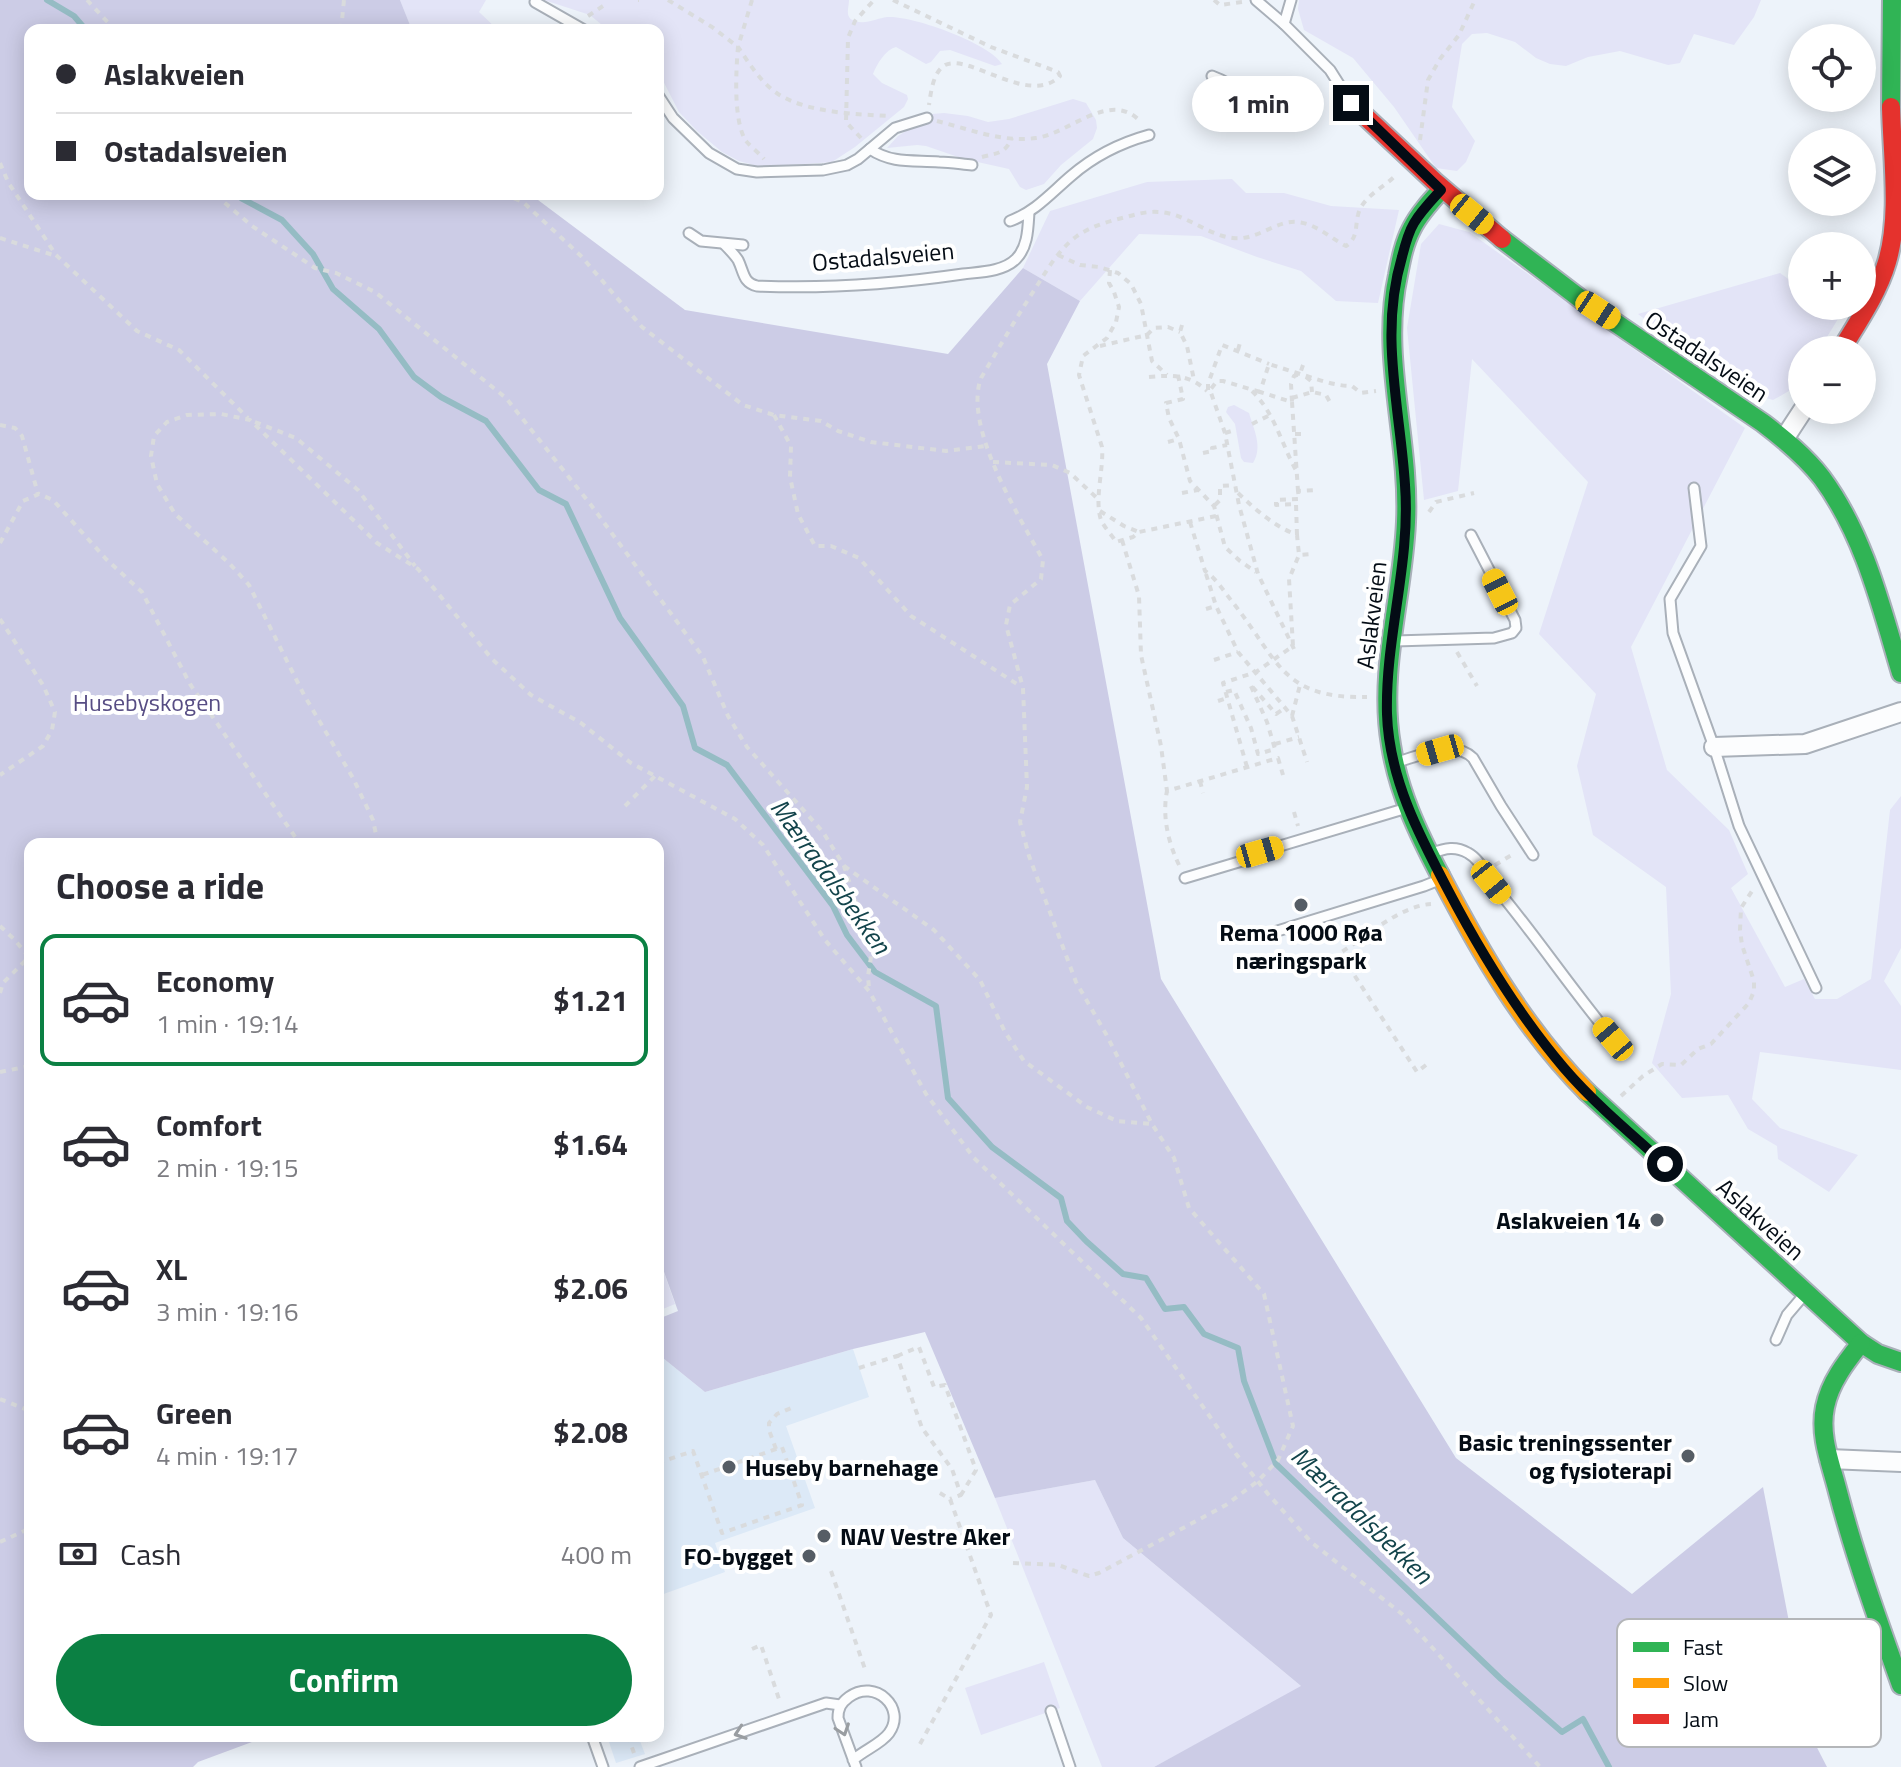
<!DOCTYPE html>
<meta charset="utf-8">
<style>
:root{--surface:#fff;--page:#f7f7f7;--text:#2b2b33;--muted:#7c7c81;--line:#e1e1e2;--accent:#0b8043}
body{margin:0;font-family:"Titillium Web",sans-serif;background:var(--page);color:var(--text);height:100vh;display:flex;flex-direction:column;font-size:30px;white-space:nowrap}
*{box-sizing:border-box;margin:0}
p{font-size:26px;color:var(--muted)}
.icon{flex:none;width:44px;height:44px;fill:none;stroke:currentColor;stroke-width:2;stroke-linecap:round;stroke-linejoin:round}
.map{position:relative;flex:1;overflow:hidden}
.details{position:absolute;left:24px;top:838px;width:640px;height:904px;display:flex;flex-direction:column;background:var(--surface);border-radius:16px;box-shadow:0 4px 20px #0003}
.details>*{flex:none}
.top-card{position:absolute;left:24px;top:24px;width:640px;height:176px;border-radius:16px;box-shadow:0 4px 20px #0003;display:grid;align-content:center;height:176px;padding:0 32px;background:var(--surface)}
.controls{position:absolute;left:1788px;top:24px;display:grid;gap:16px}
.controls a{display:grid;place-items:center;width:88px;height:88px;border-radius:50%;background:var(--surface);box-shadow:0 4px 20px #0003;font-size:40px}
.end{position:absolute;width:36px;height:36px;margin:-18px;border:10px solid #040c15;background:#fff;box-shadow:0 0 0 4px #fff}
.from{border-radius:50%}
.bubble{position:absolute;height:56px;border-radius:28px;background:var(--surface);box-shadow:0 4px 20px #0003;font-size:26px;font-weight:700;line-height:56px;text-align:center}
.car{position:absolute;width:24px;height:48px;margin:-24px -12px;border-radius:10px;box-shadow:0 0 6px 2px #0007;background:linear-gradient(#f5c518 24%,#345 0 40%,#f5c518 0 76%,#345 0 86%,#f5c518 0)}
.top-card b{display:flex;align-items:center;gap:28px;height:76px;font-size:30px}
.top-card b+b{border-top:2px solid var(--line)}
.top-card i{width:20px;height:20px;background:var(--text)}
ul{padding:0;list-style:none}
li{display:flex;align-items:center;gap:24px;height:132px;margin:0 16px 12px;padding:0 16px;border:4px solid transparent;border-radius:16px}
li div{flex:1}
li b{display:block;font-size:30px}
li em{font-style:normal;font-weight:700}
li.on{border-color:var(--accent)}
li>.icon{width:72px;height:72px;stroke-width:1.5}
h2{padding:0 32px;font-size:36px;line-height:96px}
.pay{display:flex;align-items:center;gap:20px;height:88px;padding:0 32px;font-size:30px}
.pay p{margin-inline-start:auto}
.button{display:flex;gap:16px;margin-top:auto;padding:16px 32px}
.button a{flex:1;height:92px;border-radius:48px;background:var(--accent);color:#fff;font-size:32px;font-weight:700;line-height:92px;text-align:center}
.map>svg:first-child{display:block}
.built{fill:#dce9f7}
.green{fill:#e3e4f7}
.forest{fill:#cccce6}
.lines{fill:none;stroke-linecap:round;stroke-linejoin:round}
.stream{stroke:#95bcc4;stroke-width:6}
.lane-casing{stroke:#a9b0b9;stroke-width:13}
.street-casing{stroke:#a9b0b9;stroke-width:22}
.fast-casing{stroke:#a9b0b9;stroke-width:22}
.slow-casing{stroke:#a9b0b9;stroke-width:22}
.jam-casing{stroke:#a9b0b9;stroke-width:22}
.path{stroke:#d9dbdd;stroke-width:4;stroke-dasharray:6 6;stroke-linecap:butt}
.lane{stroke:#fcfdfe;stroke-width:9}
.street{stroke:#fcfdfe;stroke-width:18}
.fast{stroke:#30b455;stroke-width:18}
.slow{stroke:#ff9f0a;stroke-width:18}
.jam{stroke:#e5322d;stroke-width:18}
.oneway{stroke:#999da1}
.route{stroke:#040c15;stroke-width:10}
.poi-dot{fill:#565d65;stroke:#fff;stroke-width:3}
.labels{text-anchor:middle;dominant-baseline:central;stroke-width:8;stroke-linejoin:round;paint-order:stroke}
.street-label{font-size:24px;fill:#040c15;stroke:#fff}
.park-label{font-size:24px;fill:#574d84;stroke:#fff}
.poi-label{font-size:24px;font-weight:bold;fill:#040c15;stroke:#fff;text-anchor:end}
.water-label{font-size:26px;font-style:italic;fill:#13444b;stroke:#fff}
.key{fill:#fff;stroke:#b4b6b9;stroke-width:2}
.key-label{font-size:22px;fill:#040c15}
</style>
<div class="map">
<svg width="1901" height="1767" viewBox="0 0 1901 1767">
<rect width="100%" height="100%" fill="#edf3fa"/>
<!-- built -->
<g class="built">
<path d="M853,1349L869,1397L786,1426L815,1508L715,1543L725,1572L658,1596V1354L705,1392Z"/>
<path d="M607,1736H638L645,1754L616,1763Z"/>
</g>
<!-- green -->
<g class="green">
<path d="M400,0H486L479,12L498,30H412Z"/>
<path d="M544,0H849C849,8 844,18 855,21C866,25 877,18 887,17C911,15 990,43 1002,64L995,66L950,50L940,51L931,62L926,64L896,47C885,50 877,64 873,74L882,83L907,95L908,99L904,107L855,147L832,162L761,167L739,161L722,152L697,131L679,112L658,71V30H608L590,15Z"/>
<path d="M1299,0H1761L1754,17L1734,45L1694,34L1680,63L1668,65L1620,51L1588,57L1566,66L1550,64L1536,58L1515,42L1487,33L1472,34L1462,44L1452,107L1475,141L1466,162L1457,171L1436,168L1394,107L1353,58L1304,30L1298,9Z"/>
<path d="M1073,99L1086,103L1096,120L1097,128L1093,139L1061,165L1044,184L1026,190L1020,187L1009,169L964,159L926,146L917,145L887,148L898,136L932,114L944,113L968,116L988,122L1009,119Z"/>
<path d="M1232,179L1246,193H1284L1331,206L1399,210L1378,303L1336,301L1301,271L1257,257L1201,236L1139,234L1080,301L1023,268L1050,211L1147,182Z"/>
<path d="M1439,224L1469,232L1745,428L1631,647L1667,770L1729,830L1748,874L1731,888L1785,987L1804,979L1815,999H1837L1871,979L1890,810L1901,796V948L1884,981L1901,1006V1070L1760,1052L1752,1099L1780,1128L1858,1155L1829,1192L1778,1159L1777,1146L1748,1129L1728,1095L1682,1098L1652,1063L1671,994L1666,887L1593,835L1577,766L1596,694L1539,634L1588,482L1472,359L1458,491L1424,500L1407,328L1421,244Z"/>
<path d="M1780,273L1802,289V306H1846L1819,350H1802C1802,384 1803,384 1773,400C1721,385 1680,346 1638,314Z"/>
<path d="M1234,405L1249,413C1254,430 1263,447 1253,463L1244,462L1241,458L1235,424L1226,412L1228,407Z"/>
<path d="M658,1255L675,1304L658,1311Z"/>
<path d="M1095,1480L1123,1538L1302,1687L1154,1767H1102L995,1498Z"/>
<path d="M1044,1662L1060,1708L981,1735L965,1688Z"/>
</g>
<!-- forest -->
<path class="forest" d="M0,0H400L412,30H30V194H530L685,310L948,354L1023,268L1080,301L1047,364L1161,979L1456,1458L1632,1594L1763,1487L1811,1736L1827,1767H1154L1301,1686L1123,1538L1095,1480L995,1498L925,1332L853,1349L705,1392L658,1354V1319L678,1311L658,1255V844H30V1736H268L198,1762L193,1767H0Z"/>
<g class="lines">
<!-- stream -->
<g class="stream">
<path d="M47,0L74,16L86,30"/>
<path d="M237,194L241,198L282,220L313,254L333,289L379,329L414,377L441,397L486,421L539,490L566,504L620,618L683,706L695,748L727,765L833,906L847,935L875,972L936,1006L948,1098L992,1147L1061,1198L1067,1221L1086,1241L1123,1274L1146,1278L1165,1309L1184,1307L1204,1334L1238,1348L1244,1381L1276,1464L1501,1679L1562,1732L1583,1719L1609,1767"/>
</g>
<defs>
<g id="lane">
<path d="M1256,0L1284,24"/>
<path d="M1291,0L1284,24L1330,70L1349,100"/>
<path d="M535,2L584,30"/>
<path d="M1212,76C1239,86 1251,100 1265,125"/>
<path d="M658,95L673,118L709,153L737,169L757,172L823,170L847,165L858,159L895,128L927,118"/>
<path d="M870,149C892,164 914,160 939,162C950,162 961,164 972,165"/>
<path d="M1010,221C1035,212 1051,193 1071,176C1094,156 1120,143 1149,135"/>
<path d="M689,233L701,241L743,245"/>
<path d="M724,244C729,249 734,254 738,260C744,272 743,283 757,286C827,289 894,284 963,274C979,272 1003,272 1016,259C1028,247 1028,228 1029,212"/>
<path d="M1694,488L1701,546L1670,599L1673,633L1714,747L1739,826L1816,988"/>
<path d="M1395,641L1494,638L1512,633L1516,628L1515,620L1471,535"/>
<path d="M1397,762C1420,756 1454,739 1473,758L1501,806L1533,855"/>
<path d="M1433,853C1445,848 1456,846 1468,853C1481,860 1486,876 1495,887C1536,936 1572,990 1613,1039"/>
<path d="M1185,878L1242,861L1260,852L1407,808"/>
<path d="M1258,937L1424,886L1439,880"/>
<path d="M1776,1340L1787,1315L1804,1295"/>
<path d="M1051,1711L1070,1767"/>
<path d="M592,1736L603,1767"/>
<path d="M853,1760C864,1750 881,1744 889,1733C907,1708 875,1678 849,1697C841,1703 838,1708 838,1718L856,1767"/>
<path d="M640,1767L826,1703L840,1705"/>
</g>
<g id="street">
<path d="M1784,439L1803,410"/>
<path d="M1714,747L1805,744L1901,712"/>
<path d="M1829,1459L1901,1462"/>
</g>
<g id="fast">
<path d="M1891,107L1892,0"/>
<path d="M1502,239L1582,300L1763,423C1784,439 1805,456 1822,478C1864,535 1881,606 1901,673"/>
<path d="M1440,875C1418,833 1398,791 1391,745C1378,670 1403,596 1406,522C1410,439 1380,357 1398,275C1401,259 1404,243 1412,228C1419,214 1430,202 1441,190"/>
<path d="M1587,1092L1861,1343L1878,1354L1901,1362"/>
<path d="M1861,1343C1846,1362 1830,1382 1825,1407C1819,1436 1831,1464 1838,1492C1855,1557 1878,1621 1901,1685"/>
</g>
<path id="slow" d="M1440,875C1480,952 1525,1030 1587,1092"/>
<g id="jam">
<path d="M1351,103L1434,181L1502,239"/>
<path d="M1841,350C1858,322 1878,293 1887,262C1901,215 1892,156 1891,107"/>
</g>
</defs>
<!-- lane casing -->
<use href="#lane" class="lane-casing"/>
<!-- street casing -->
<use href="#street" class="street-casing"/>
<!-- fast casing -->
<use href="#fast" class="fast-casing"/>
<!-- slow casing -->
<use href="#slow" class="slow-casing"/>
<!-- jam casing -->
<use href="#jam" class="jam-casing"/>
<!-- path -->
<g class="path">
<path d="M87,0L115,30"/>
<path d="M638,0H639"/>
<path d="M668,0L712,27L738,47C736,70 733,121 746,141C751,147 759,153 764,159"/>
<path d="M752,0L738,47C749,63 761,83 778,94C808,113 855,114 889,116"/>
<path d="M893,0L991,47L1058,72L1060,76C1029,107 970,53 945,65C933,72 931,92 929,105"/>
<path d="M1214,0L1220,5L1242,2"/>
<path d="M588,16L603,6V0"/>
<path d="M341,30L344,0"/>
<path d="M937,121C969,129 1003,143 1036,138C1071,133 1110,89 1141,122"/>
<path d="M861,138L846,122L848,38L855,21L874,0"/>
<path d="M1420,140L1428,80L1440,59L1459,35L1475,0"/>
<path d="M982,157C997,153 1005,154 1012,138"/>
<path d="M0,163L8,182L56,255L137,331L179,350L248,418"/>
<path d="M217,194L218,197L252,226L315,268L336,273L375,292L506,398L591,505L703,657L728,716L747,747L823,832L844,866L872,951L868,976L869,989"/>
<path d="M503,194L523,202L581,256L642,327L743,405L774,415L821,421L838,431L871,442L946,451L985,446"/>
<path d="M0,238L53,255"/>
<path d="M1058,255L1080,265L1099,267L1118,273L1131,284L1141,304L1152,361L1167,375"/>
<path d="M1110,270L1109,283L1114,292L1119,307L1116,322L1107,338L1083,356L1079,375L1102,447C1104,469 1094,499 1101,520C1104,527 1112,535 1116,542L1133,537L1139,532L1216,516"/>
<path d="M1182,325L1180,332L1187,346L1194,380"/>
<path d="M1100,346L1147,335L1154,328L1168,327L1180,332"/>
<path d="M1238,350L1241,339"/>
<path d="M1303,365L1300,374L1294,376L1291,384L1292,402L1260,392L1269,364L1300,374C1317,379 1334,386 1352,386L1361,393L1376,391"/>
<path d="M1178,375L1183,399L1166,403L1169,418L1179,439L1190,481L1214,506L1225,547L1240,561L1256,572"/>
<path d="M1149,377C1172,375 1189,374 1207,391"/>
<path d="M1306,377L1311,381L1312,392"/>
<path d="M1208,390V384L1222,345L1269,364"/>
<path d="M1252,391C1275,413 1282,446 1297,472"/>
<path d="M1260,392L1223,381H1217L1210,390L1225,433L1239,505L1258,574L1294,649"/>
<path d="M1292,398L1312,392L1326,395L1331,404"/>
<path d="M1292,402L1298,491"/>
<path d="M774,415L791,446L790,477L798,514L815,546H831L859,558L911,616L1020,686"/>
<path d="M255,422L296,438L358,490L415,566"/>
<path d="M1252,424L1270,415"/>
<path d="M0,425L15,428L22,436L38,494"/>
<path d="M1225,433L1235,430"/>
<path d="M1295,434H1306"/>
<path d="M1168,442L1179,439"/>
<path d="M1203,453L1213,451L1212,448L1227,445"/>
<path d="M993,462L1052,465L1070,473L1098,499"/>
<path d="M1182,493L1198,490"/>
<path d="M1238,493C1257,511 1274,526 1297,535L1299,555"/>
<path d="M1215,505L1220,500V486L1235,485"/>
<path d="M1100,511L1124,526L1139,532"/>
<path d="M1429,512L1436,502L1474,493"/>
<path d="M1190,522L1205,571C1217,579 1225,593 1234,604C1279,661 1282,699 1367,697"/>
<path d="M1297,535L1296,504L1276,505V500L1299,499L1298,491L1316,490"/>
<path d="M1122,540L1139,596L1141,655L1161,746L1167,791"/>
<path d="M0,543L23,501L39,494L53,500L106,559L142,592L190,684L300,844"/>
<path d="M1206,574L1216,606L1238,652L1292,716L1307,762"/>
<path d="M1206,609L1216,606"/>
<path d="M0,619L43,685L55,712L52,730L43,746L0,775"/>
<path d="M1457,652L1477,686"/>
<path d="M1214,660L1238,652"/>
<path d="M1226,692L1234,690L1251,728L1258,754L1275,749L1267,722L1250,684L1276,714L1285,708"/>
<path d="M1218,701L1227,698"/>
<path d="M1292,716L1300,685"/>
<path d="M1275,744L1299,737"/>
<path d="M1247,767L1223,683L1256,672L1293,646L1289,579L1299,555L1313,554"/>
<path d="M1200,781L1203,793"/>
<path d="M625,806L655,776"/>
<path d="M1294,812L1298,826"/>
<path d="M378,844L373,820L353,778L304,695L249,585L230,564L175,514L157,484L151,456L154,436L167,422L187,415L221,414L250,420L377,543L418,569L492,659L531,695L581,723L631,763L735,819L763,845L825,940L869,991L926,1094L974,1158L1141,1318L1236,1454L1268,1494L1311,1542L1402,1614L1540,1767"/>
<path d="M1179,865C1168,842 1162,816 1167,791L1278,758L1283,775"/>
<path d="M1495,865L1515,853"/>
<path d="M844,866L934,930L980,980L1005,1032L1024,1061L1087,1107L1117,1121L1152,1124"/>
<path d="M0,926L14,939L29,957"/>
<path d="M0,993L3,983L29,957"/>
<path d="M1426,1065L1417,1072L1340,953C1367,936 1400,906 1431,904"/>
<path d="M0,1072L30,1066"/>
<path d="M1621,1096L1643,1076L1662,1064L1681,1065L1698,1049L1711,1044L1749,1003L1754,991V981L1742,945L1740,930L1741,908L1754,888"/>
<path d="M897,1356L919,1347L934,1387L945,1385L976,1470L961,1495"/>
<path d="M859,1368L897,1356L922,1428L952,1469L961,1495L950,1499"/>
<path d="M0,1399L30,1411"/>
<path d="M776,1449L769,1430V1423L777,1414L796,1406"/>
<path d="M658,1463L693,1451L722,1533L802,1505L782,1447L702,1475"/>
<path d="M0,1542L24,1531L30,1526"/>
<path d="M1013,1563L1058,1565L1089,1576L1099,1573L1226,1505L1258,1481L1278,1460L1293,1426L1264,1294L1189,1208L1174,1158L1152,1124L1106,1034L1076,982L1029,856L1020,822L1027,787L1023,688L1006,625L1010,605L1041,579L1043,560C1019,516 963,427 981,378C999,348 1016,318 1035,289C1047,270 1058,250 1077,236C1090,227 1106,222 1122,218C1134,215 1146,211 1158,212C1186,213 1206,235 1233,238C1257,241 1276,220 1297,222C1317,224 1330,238 1346,246C1358,238 1355,227 1358,215C1362,197 1383,188 1395,176"/>
<path d="M831,1571L866,1672"/>
<path d="M752,1649L761,1645L780,1702"/>
<path d="M628,1736L635,1756"/>
<path d="M647,1736L651,1746"/>
<path d="M920,1744L991,1615L950,1499L938,1492"/>
</g>
<!-- lane -->
<use href="#lane" class="lane"/>
<!-- street -->
<use href="#street" class="street"/>
<!-- fast -->
<use href="#fast" class="fast"/>
<!-- slow -->
<use href="#slow" class="slow"/>
<!-- jam -->
<use href="#jam" class="jam"/>
</g>
<!-- one-way arrows -->
<defs><path id="oneway-chevron" d="M-2-3.5L2.5 0L-2 3.5" fill="none" stroke-width="1.6" stroke-linecap="round" stroke-linejoin="round" transform="scale(2)"/></defs>
<g class="oneway">
<use href="#oneway-chevron" transform="translate(843 1730) rotate(71)"/>
<use href="#oneway-chevron" transform="translate(740 1733) rotate(161)"/>
</g>
<g class="lines">
<!-- route -->
<path class="route" d="M1351,103L1441,190C1432,200 1422,210 1414,223C1408,233 1405,245 1402,257C1379,334 1400,407 1405,485C1411,562 1385,637 1387,714C1389,778 1419,835 1448,890C1481,953 1518,1014 1564,1068C1594,1103 1630,1133 1665,1164"/>
</g>
<!-- markers -->
<g class="poi-dot">
<circle cx="1301" cy="905" r="8"/>
<circle cx="1657" cy="1220" r="8"/>
<circle cx="1688" cy="1456" r="8"/>
<circle cx="729" cy="1467" r="8"/>
<circle cx="824" cy="1536" r="8"/>
<circle cx="809" cy="1556" r="8"/>
</g>
<g class="labels">
<!-- street labels -->
<g class="street-label">
<text transform="translate(883 256) rotate(-5)">Ostadalsveien</text>
<text transform="translate(1707 356) rotate(34)">Ostadalsveien</text>
<text transform="translate(1371 615) rotate(-83)">Aslakveien</text>
<text transform="translate(1761 1219) rotate(42)">Aslakveien</text>
</g>
<!-- park labels -->
<g class="park-label">
<text x="147" y="702">Husebyskogen</text>
</g>
<!-- poi labels -->
<g class="poi-label">
<text x="1301" y="932" text-anchor="middle">Rema 1000 Røa<tspan x="1301" dy="28">næringspark</tspan></text>
<text x="1641" y="1220">Aslakveien 14</text>
<text x="1672" y="1442">Basic treningssenter<tspan x="1672" dy="28">og fysioterapi</tspan></text>
<text x="745" y="1467" text-anchor="start">Huseby barnehage</text>
<text x="840" y="1536" text-anchor="start">NAV Vestre Aker</text>
<text x="793" y="1556">FO-bygget</text>
</g>
<!-- water labels -->
<g class="water-label">
<text transform="translate(831 876) rotate(54)">Mærradalsbekken</text>
<text transform="translate(1362 1515) rotate(44)">Mærradalsbekken</text>
</g>
</g>
<!-- legend -->
<rect x="1617" y="1619" width="264" height="128" rx="12" class="key"/>
<rect x="1633" y="1642" width="36" height="10" fill="#30b455"/>
<rect x="1633" y="1678" width="36" height="10" fill="#ff9f0a"/>
<rect x="1633" y="1714" width="36" height="10" fill="#e5322d"/>
<g class="key-label">
<text x="1683" y="1655">Fast</text>
<text x="1683" y="1691">Slow</text>
<text x="1683" y="1727">Jam</text>
</g>
</svg>
<div class="controls">
<a><svg class="icon" aria-label="locate" viewBox="0 0 24 24"><circle cx="12" cy="12" r="6"/><path d="M12 2v4M12 18v4M2 12h4M18 12h4"/></svg></a>
<a><svg class="icon" aria-label="layers" viewBox="0 0 24 24"><path d="M12 4l9 5-9 5-9-5zM3 14l9 5 9-5"/></svg></a>
<a>+</a>
<a>−</a>
</div>
<i class="end from" style="left:1665px;top:1164px"></i>
<i class="end" style="left:1351px;top:103px"></i>
<div class="bubble" style="left:1192px;top:76px;width:132px">1 min</div>
<i class="car" style="left:1472px;top:214px;rotate:129deg"></i>
<i class="car" style="left:1598px;top:310px;rotate:123deg"></i>
<i class="car" style="left:1500px;top:592px;rotate:333deg"></i>
<i class="car" style="left:1440px;top:750px;rotate:254deg"></i>
<i class="car" style="left:1260px;top:852px;rotate:74deg"></i>
<i class="car" style="left:1491px;top:882px;rotate:141deg"></i>
<i class="car" style="left:1613px;top:1039px;rotate:320deg"></i>
<div class="top-card">
<b><i class="from"></i>Aslakveien</b>
<b><i></i>Ostadalsveien</b>
</div>
<section class="details">
<h2>Choose a ride</h2>
<ul>
<li class="on"><svg class="icon" aria-label="car" viewBox="0 0 24 24"><path d="M5 17H2v-5l4-1 3-4h7l3 4 3 1v5h-3M9 17h6M6 11h13"/><circle cx="7" cy="17" r="2"/><circle cx="17" cy="17" r="2"/></svg><div><b>Economy</b><p>1 min · 19:14</p></div><em>$1.21</em></li>
<li><svg class="icon" aria-label="car" viewBox="0 0 24 24"><path d="M5 17H2v-5l4-1 3-4h7l3 4 3 1v5h-3M9 17h6M6 11h13"/><circle cx="7" cy="17" r="2"/><circle cx="17" cy="17" r="2"/></svg><div><b>Comfort</b><p>2 min · 19:15</p></div><em>$1.64</em></li>
<li><svg class="icon" aria-label="car" viewBox="0 0 24 24"><path d="M5 17H2v-5l4-1 3-4h7l3 4 3 1v5h-3M9 17h6M6 11h13"/><circle cx="7" cy="17" r="2"/><circle cx="17" cy="17" r="2"/></svg><div><b>XL</b><p>3 min · 19:16</p></div><em>$2.06</em></li>
<li><svg class="icon" aria-label="car" viewBox="0 0 24 24"><path d="M5 17H2v-5l4-1 3-4h7l3 4 3 1v5h-3M9 17h6M6 11h13"/><circle cx="7" cy="17" r="2"/><circle cx="17" cy="17" r="2"/></svg><div><b>Green</b><p>4 min · 19:17</p></div><em>$2.08</em></li>
</ul>
<div class="pay"><svg class="icon" aria-label="cash" viewBox="0 0 24 24"><path d="M3 7h18v10H3z"/><circle cx="12" cy="12" r="2"/></svg>Cash<p>400 m</p></div>
<div class="button"><a>Confirm</a></div>
</section>
</div>
